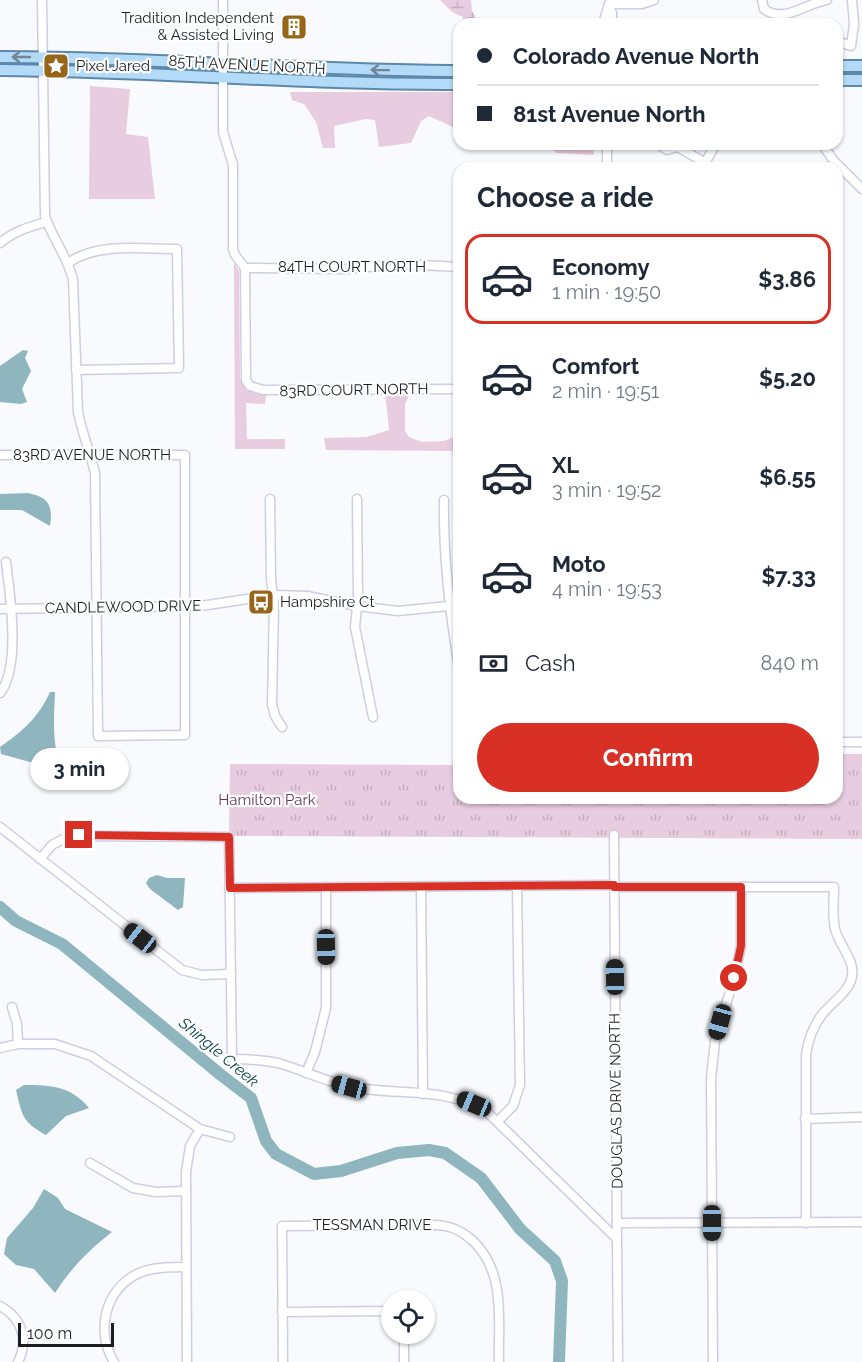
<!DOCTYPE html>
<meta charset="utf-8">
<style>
:root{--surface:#fff;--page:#f2f2f3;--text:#1f2937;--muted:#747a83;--line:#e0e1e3;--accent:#d93025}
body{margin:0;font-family:Raleway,sans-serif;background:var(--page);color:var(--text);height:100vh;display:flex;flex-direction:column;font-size:22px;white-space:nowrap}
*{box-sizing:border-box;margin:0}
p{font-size:20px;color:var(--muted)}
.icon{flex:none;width:33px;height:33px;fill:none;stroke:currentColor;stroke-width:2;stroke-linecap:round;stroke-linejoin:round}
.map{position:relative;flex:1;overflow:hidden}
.side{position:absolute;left:453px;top:162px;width:390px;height:642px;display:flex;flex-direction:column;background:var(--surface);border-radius:18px;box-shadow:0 2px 4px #0004}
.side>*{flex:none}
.top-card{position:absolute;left:453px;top:18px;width:390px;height:132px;border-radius:18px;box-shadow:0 2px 4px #0004;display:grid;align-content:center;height:132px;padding:0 24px;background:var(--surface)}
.tools{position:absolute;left:381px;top:1290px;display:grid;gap:12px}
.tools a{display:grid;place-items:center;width:54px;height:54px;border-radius:50%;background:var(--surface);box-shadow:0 2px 4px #0004;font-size:30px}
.scale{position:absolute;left:18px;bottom:15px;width:96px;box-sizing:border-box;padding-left:6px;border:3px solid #1c1e25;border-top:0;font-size:16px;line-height:21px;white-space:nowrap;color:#1c1e25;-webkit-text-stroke:4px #fff;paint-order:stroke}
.end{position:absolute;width:27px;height:27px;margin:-14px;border:8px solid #d93025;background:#fff;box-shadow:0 0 0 3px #fff}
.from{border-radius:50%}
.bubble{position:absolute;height:42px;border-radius:21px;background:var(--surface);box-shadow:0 2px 4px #0004;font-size:20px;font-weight:700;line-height:42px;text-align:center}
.car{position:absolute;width:18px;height:36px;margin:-18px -9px;border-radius:8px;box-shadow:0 0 4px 2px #0007;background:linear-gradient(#222 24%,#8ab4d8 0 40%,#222 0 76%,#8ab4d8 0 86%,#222 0)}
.top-card b{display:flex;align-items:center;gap:21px;height:57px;font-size:22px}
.top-card b+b{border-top:2px solid var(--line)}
.top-card i{width:15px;height:15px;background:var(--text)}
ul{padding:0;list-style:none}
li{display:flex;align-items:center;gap:18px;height:90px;margin:0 12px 9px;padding:0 12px;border:3px solid transparent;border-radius:18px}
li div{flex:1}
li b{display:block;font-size:22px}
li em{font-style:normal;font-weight:700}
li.selected{border-color:var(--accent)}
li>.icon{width:54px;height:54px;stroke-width:1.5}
h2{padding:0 24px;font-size:27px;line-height:72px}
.pay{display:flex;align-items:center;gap:15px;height:66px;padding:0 24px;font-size:22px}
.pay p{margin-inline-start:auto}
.button{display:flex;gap:12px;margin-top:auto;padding:12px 24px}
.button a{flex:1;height:69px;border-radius:36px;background:var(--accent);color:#fff;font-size:24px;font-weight:700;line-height:69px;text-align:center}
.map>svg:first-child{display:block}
.green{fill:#e8ccdf}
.wetland{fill:url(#wetland-marsh)}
.park{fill:url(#park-tufts)}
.water{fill:#8fb6be}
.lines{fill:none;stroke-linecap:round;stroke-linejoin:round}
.river{stroke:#8fb6be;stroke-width:12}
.minor-casing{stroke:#cbcfe3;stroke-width:11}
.major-casing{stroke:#5e88aa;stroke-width:14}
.minor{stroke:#fff;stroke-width:8}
.major{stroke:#b3daf7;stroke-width:10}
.oneway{stroke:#6f8598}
.route{stroke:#d93025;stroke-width:8}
.labels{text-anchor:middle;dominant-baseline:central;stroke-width:4.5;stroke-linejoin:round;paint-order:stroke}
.poi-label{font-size:15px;fill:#1c1e25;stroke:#fff;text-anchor:start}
.street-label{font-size:15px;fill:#1c1e25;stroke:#fff}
.park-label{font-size:15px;fill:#653b5a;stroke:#fff}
.water-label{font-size:16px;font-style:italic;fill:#05434c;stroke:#fff}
</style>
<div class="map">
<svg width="862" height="1362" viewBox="0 0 862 1362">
<defs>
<pattern id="wetland-marsh" width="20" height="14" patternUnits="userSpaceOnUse" patternTransform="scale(1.5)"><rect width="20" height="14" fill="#e8ccdf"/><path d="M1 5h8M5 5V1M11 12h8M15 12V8" fill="none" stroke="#c6afbf"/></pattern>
<pattern id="park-tufts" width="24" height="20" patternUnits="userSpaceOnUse" patternTransform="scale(1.5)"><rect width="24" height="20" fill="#e8ccdf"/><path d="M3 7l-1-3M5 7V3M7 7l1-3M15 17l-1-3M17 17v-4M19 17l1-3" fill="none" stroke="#c6afbf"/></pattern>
</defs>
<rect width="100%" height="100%" fill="#f9fafe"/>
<!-- green -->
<g class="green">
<path d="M90,86L130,89L126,134L148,137L155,199H89Z"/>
<path d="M290,92H459V130L429,116L421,121L411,143L379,147L375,120L366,119L334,126L335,148H323L316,122L304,104L292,100Z"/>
<path d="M544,144H593L594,155L557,153Z"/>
<path d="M234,263L239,271L240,379L247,389L266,394L265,404L246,403L247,439H285V449H235Z"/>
<path d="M385,392L410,393L405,404V431L409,437L422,442L444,441L454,437H459V451L326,450L324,438L367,437L389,430Z"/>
</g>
<!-- wetland -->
<path class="wetland" d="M440,0H471L472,11L475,16L474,24H464L463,17L452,12Z"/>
<!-- park -->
<path class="park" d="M837,754H862V839L234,836L229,830L230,764L459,765V798H837Z"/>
<!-- water -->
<g class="water">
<path d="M23,350L28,351L25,358L31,371L22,389L27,402L21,404L0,402V366Z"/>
<path d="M28,493C49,497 53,506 50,526L22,510H0V494Z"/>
<path d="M50,692H55C54,718 52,741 60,766L55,769L1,754L0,747C22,732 39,717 50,692Z"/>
<path d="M157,875L167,878H185L183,907L178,910L150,889L146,883L149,878Z"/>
<path d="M24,1085C51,1085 71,1086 89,1108L66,1116L46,1135C22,1122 22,1115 16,1090Z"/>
<path d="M44,1189L58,1198L65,1209L112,1232C88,1251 72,1267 55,1293L34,1269L16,1265L4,1254L7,1238L33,1208Z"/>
</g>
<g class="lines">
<!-- river -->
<path class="river" d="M0,907L16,921L62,944L221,1075L251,1098L266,1141L276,1154L314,1174L341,1171L397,1153L429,1150L445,1153L481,1178L520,1229L555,1261L562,1281L559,1362"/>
<defs>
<g id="minor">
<path d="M223,0V132L233,165V249L235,255L245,268L246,380L250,386L263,390L459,389"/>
<path d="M762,0L764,9C785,24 805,3 827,0"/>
<path d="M609,4H642L654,0"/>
<path d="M609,4L612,13V24"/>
<path d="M603,24L609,4"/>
<path d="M837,41L851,46L854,24L852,0"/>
<path d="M607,144V168"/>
<path d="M659,144L667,150L674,148L678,144"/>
<path d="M822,144L834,161L862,189"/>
<path d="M676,146L704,162"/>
<path d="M702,168L716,144"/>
<path d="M0,243C14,231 29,227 46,222"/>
<path d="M68,263C98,242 142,249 177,249L179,368L76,370"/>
<path d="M245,268L346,269L402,264L459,267"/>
<path d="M0,455H185V735L98,736L95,473C90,452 82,433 78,412L73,280C68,257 52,238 45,216L42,0"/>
<path d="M270,499L271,579L274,604L272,704L275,716L282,727"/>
<path d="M357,499L358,598L355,627L373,717"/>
<path d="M444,500C443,557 450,612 459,669"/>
<path d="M0,609L201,606L273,595L307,596L357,606L398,611L459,605"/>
<path d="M0,693C21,667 10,595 6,562"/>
<path d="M837,742H862"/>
<path d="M0,827L182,970L202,975L231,974"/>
<path d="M614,835L617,1239"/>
<path d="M40,859L52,845L69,836L229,837L232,1059C247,1059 262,1060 278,1063C303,1070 326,1082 352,1087C400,1096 444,1086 487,1112L617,1239L618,1362"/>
<path d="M421,887L423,1094"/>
<path d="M614,887H834C834,900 832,915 835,929C839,945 855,960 852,976C850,992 830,1003 821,1016C812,1028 808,1041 806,1055V1223"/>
<path d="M229,888L614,885"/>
<path d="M12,1007L17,1024L18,1044"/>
<path d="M0,1048L18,1044H55L91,1056L200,1129L230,1137"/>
<path d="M306,1073L315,1052L326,1008V887"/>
<path d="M805,1119L862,1117"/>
<path d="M498,1121L513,1106L520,1085L517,886"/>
<path d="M90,1163L133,1188L156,1192L186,1191"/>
<path d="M617,1223L862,1222"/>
<path d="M0,1306C22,1318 29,1340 18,1362"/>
<path d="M282,1312L392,1311"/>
<path d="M404,1334V1362"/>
<path d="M114,1362C95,1331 105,1289 139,1273C154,1267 170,1267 186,1267"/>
<path d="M187,1362L186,1172L190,1146L200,1129"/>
<path d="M283,1362L282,1226L434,1225C451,1225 463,1231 475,1243C506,1275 498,1321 499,1362"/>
<path d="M713,1362L711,1079L715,1041L734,978L741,946V887"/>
</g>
<g id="major">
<path d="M0,57C153,57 306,71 459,71"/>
<path d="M837,66H862"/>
<path d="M0,70C153,71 306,85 459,84"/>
<path d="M837,80H862"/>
</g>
</defs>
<!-- minor casing -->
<use href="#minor" class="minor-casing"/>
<!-- major casing -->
<use href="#major" class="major-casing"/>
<!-- minor -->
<use href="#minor" class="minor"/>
<!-- major -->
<use href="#major" class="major"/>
</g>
<!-- one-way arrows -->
<defs><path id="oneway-shaft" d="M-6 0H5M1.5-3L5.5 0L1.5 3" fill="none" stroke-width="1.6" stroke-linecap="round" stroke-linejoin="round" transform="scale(1.5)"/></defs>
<g class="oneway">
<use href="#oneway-shaft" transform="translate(21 57) rotate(-180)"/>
<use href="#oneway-shaft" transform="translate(380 70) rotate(-179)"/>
</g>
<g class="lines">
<!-- route -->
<path class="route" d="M79,835L229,837L230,888L614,885V887H741V946L734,978"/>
</g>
<!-- icons -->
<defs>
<symbol id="building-square" viewBox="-11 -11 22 22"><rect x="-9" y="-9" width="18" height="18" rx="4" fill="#976518" stroke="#fff"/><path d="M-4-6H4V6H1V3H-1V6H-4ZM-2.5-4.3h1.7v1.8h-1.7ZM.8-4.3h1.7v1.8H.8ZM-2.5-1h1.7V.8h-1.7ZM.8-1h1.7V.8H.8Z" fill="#fff"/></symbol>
<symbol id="sight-square" viewBox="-11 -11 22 22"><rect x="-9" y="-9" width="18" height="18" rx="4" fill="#976518" stroke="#fff"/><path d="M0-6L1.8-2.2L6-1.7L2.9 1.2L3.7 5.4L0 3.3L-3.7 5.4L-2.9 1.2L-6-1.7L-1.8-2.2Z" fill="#fff"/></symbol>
<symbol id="bus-square" viewBox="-11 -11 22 22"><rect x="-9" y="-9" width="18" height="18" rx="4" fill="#976518" stroke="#fff"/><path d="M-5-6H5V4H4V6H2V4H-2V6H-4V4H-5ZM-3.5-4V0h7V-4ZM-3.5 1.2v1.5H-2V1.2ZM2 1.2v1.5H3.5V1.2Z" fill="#fff"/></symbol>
</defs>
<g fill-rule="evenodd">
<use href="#building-square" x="279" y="12" width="30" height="30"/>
<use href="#sight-square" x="41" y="51" width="30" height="30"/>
<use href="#bus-square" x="246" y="587" width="30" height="30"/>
</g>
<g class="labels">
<!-- poi labels -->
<g class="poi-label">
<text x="274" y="18" text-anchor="end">Tradition Independent<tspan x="274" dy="17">&amp; Assisted Living</tspan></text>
<text x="76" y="66">Pixel Jared</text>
<text x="280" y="602">Hampshire Ct</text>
</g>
<!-- street labels -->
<g class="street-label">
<text transform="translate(247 65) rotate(3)">85TH AVENUE NORTH</text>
<text x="352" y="267">84TH COURT NORTH</text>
<text transform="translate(354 390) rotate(-1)">83RD COURT NORTH</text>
<text x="92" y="455">83RD AVENUE NORTH</text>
<text transform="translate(123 607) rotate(-1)">CANDLEWOOD DRIVE</text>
<text transform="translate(616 1101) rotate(-91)">DOUGLAS DRIVE NORTH</text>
<text x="372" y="1225">TESSMAN DRIVE</text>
</g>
<!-- park labels -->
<g class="park-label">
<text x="267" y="800">Hamilton Park</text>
</g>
<!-- water labels -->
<g class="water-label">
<text transform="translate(219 1052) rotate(40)">Shingle Creek</text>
</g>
</g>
</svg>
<div class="tools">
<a><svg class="icon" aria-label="locate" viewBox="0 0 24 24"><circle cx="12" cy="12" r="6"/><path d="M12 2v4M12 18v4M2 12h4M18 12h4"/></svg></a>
</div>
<div class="scale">100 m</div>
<i class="end from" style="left:734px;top:978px"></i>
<i class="end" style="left:79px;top:835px"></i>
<div class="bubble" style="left:30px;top:748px;width:99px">3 min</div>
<i class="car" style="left:140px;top:938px;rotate:308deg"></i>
<i class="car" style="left:326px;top:947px;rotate:179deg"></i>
<i class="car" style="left:615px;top:977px;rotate:359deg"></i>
<i class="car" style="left:720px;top:1022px;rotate:195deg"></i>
<i class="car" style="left:349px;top:1087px;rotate:285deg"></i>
<i class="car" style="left:474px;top:1104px;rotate:293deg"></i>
<i class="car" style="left:712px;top:1223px;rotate:180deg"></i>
<div class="top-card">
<b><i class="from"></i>Colorado Avenue North</b>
<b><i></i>81st Avenue North</b>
</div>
<section class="side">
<h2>Choose a ride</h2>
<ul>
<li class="selected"><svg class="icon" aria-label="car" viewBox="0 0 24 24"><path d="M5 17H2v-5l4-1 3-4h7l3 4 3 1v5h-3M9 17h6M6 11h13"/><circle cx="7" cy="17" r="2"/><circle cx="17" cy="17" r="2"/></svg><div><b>Economy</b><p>1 min · 19:50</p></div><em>$3.86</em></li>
<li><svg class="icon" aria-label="car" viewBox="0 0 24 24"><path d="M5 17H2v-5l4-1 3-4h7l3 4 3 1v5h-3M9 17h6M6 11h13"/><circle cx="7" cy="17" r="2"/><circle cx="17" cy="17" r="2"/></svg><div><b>Comfort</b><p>2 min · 19:51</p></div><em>$5.20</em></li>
<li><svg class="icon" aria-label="car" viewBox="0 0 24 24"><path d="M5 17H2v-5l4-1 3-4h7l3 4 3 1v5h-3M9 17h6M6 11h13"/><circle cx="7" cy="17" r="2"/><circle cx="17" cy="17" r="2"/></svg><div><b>XL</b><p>3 min · 19:52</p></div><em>$6.55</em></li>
<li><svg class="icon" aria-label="car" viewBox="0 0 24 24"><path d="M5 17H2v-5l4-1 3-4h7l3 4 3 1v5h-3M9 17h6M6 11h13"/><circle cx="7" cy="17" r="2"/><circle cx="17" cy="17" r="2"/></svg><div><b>Moto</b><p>4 min · 19:53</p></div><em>$7.33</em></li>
</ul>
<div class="pay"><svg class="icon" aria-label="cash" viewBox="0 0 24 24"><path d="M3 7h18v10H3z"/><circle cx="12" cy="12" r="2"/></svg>Cash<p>840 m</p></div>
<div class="button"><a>Confirm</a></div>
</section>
</div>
